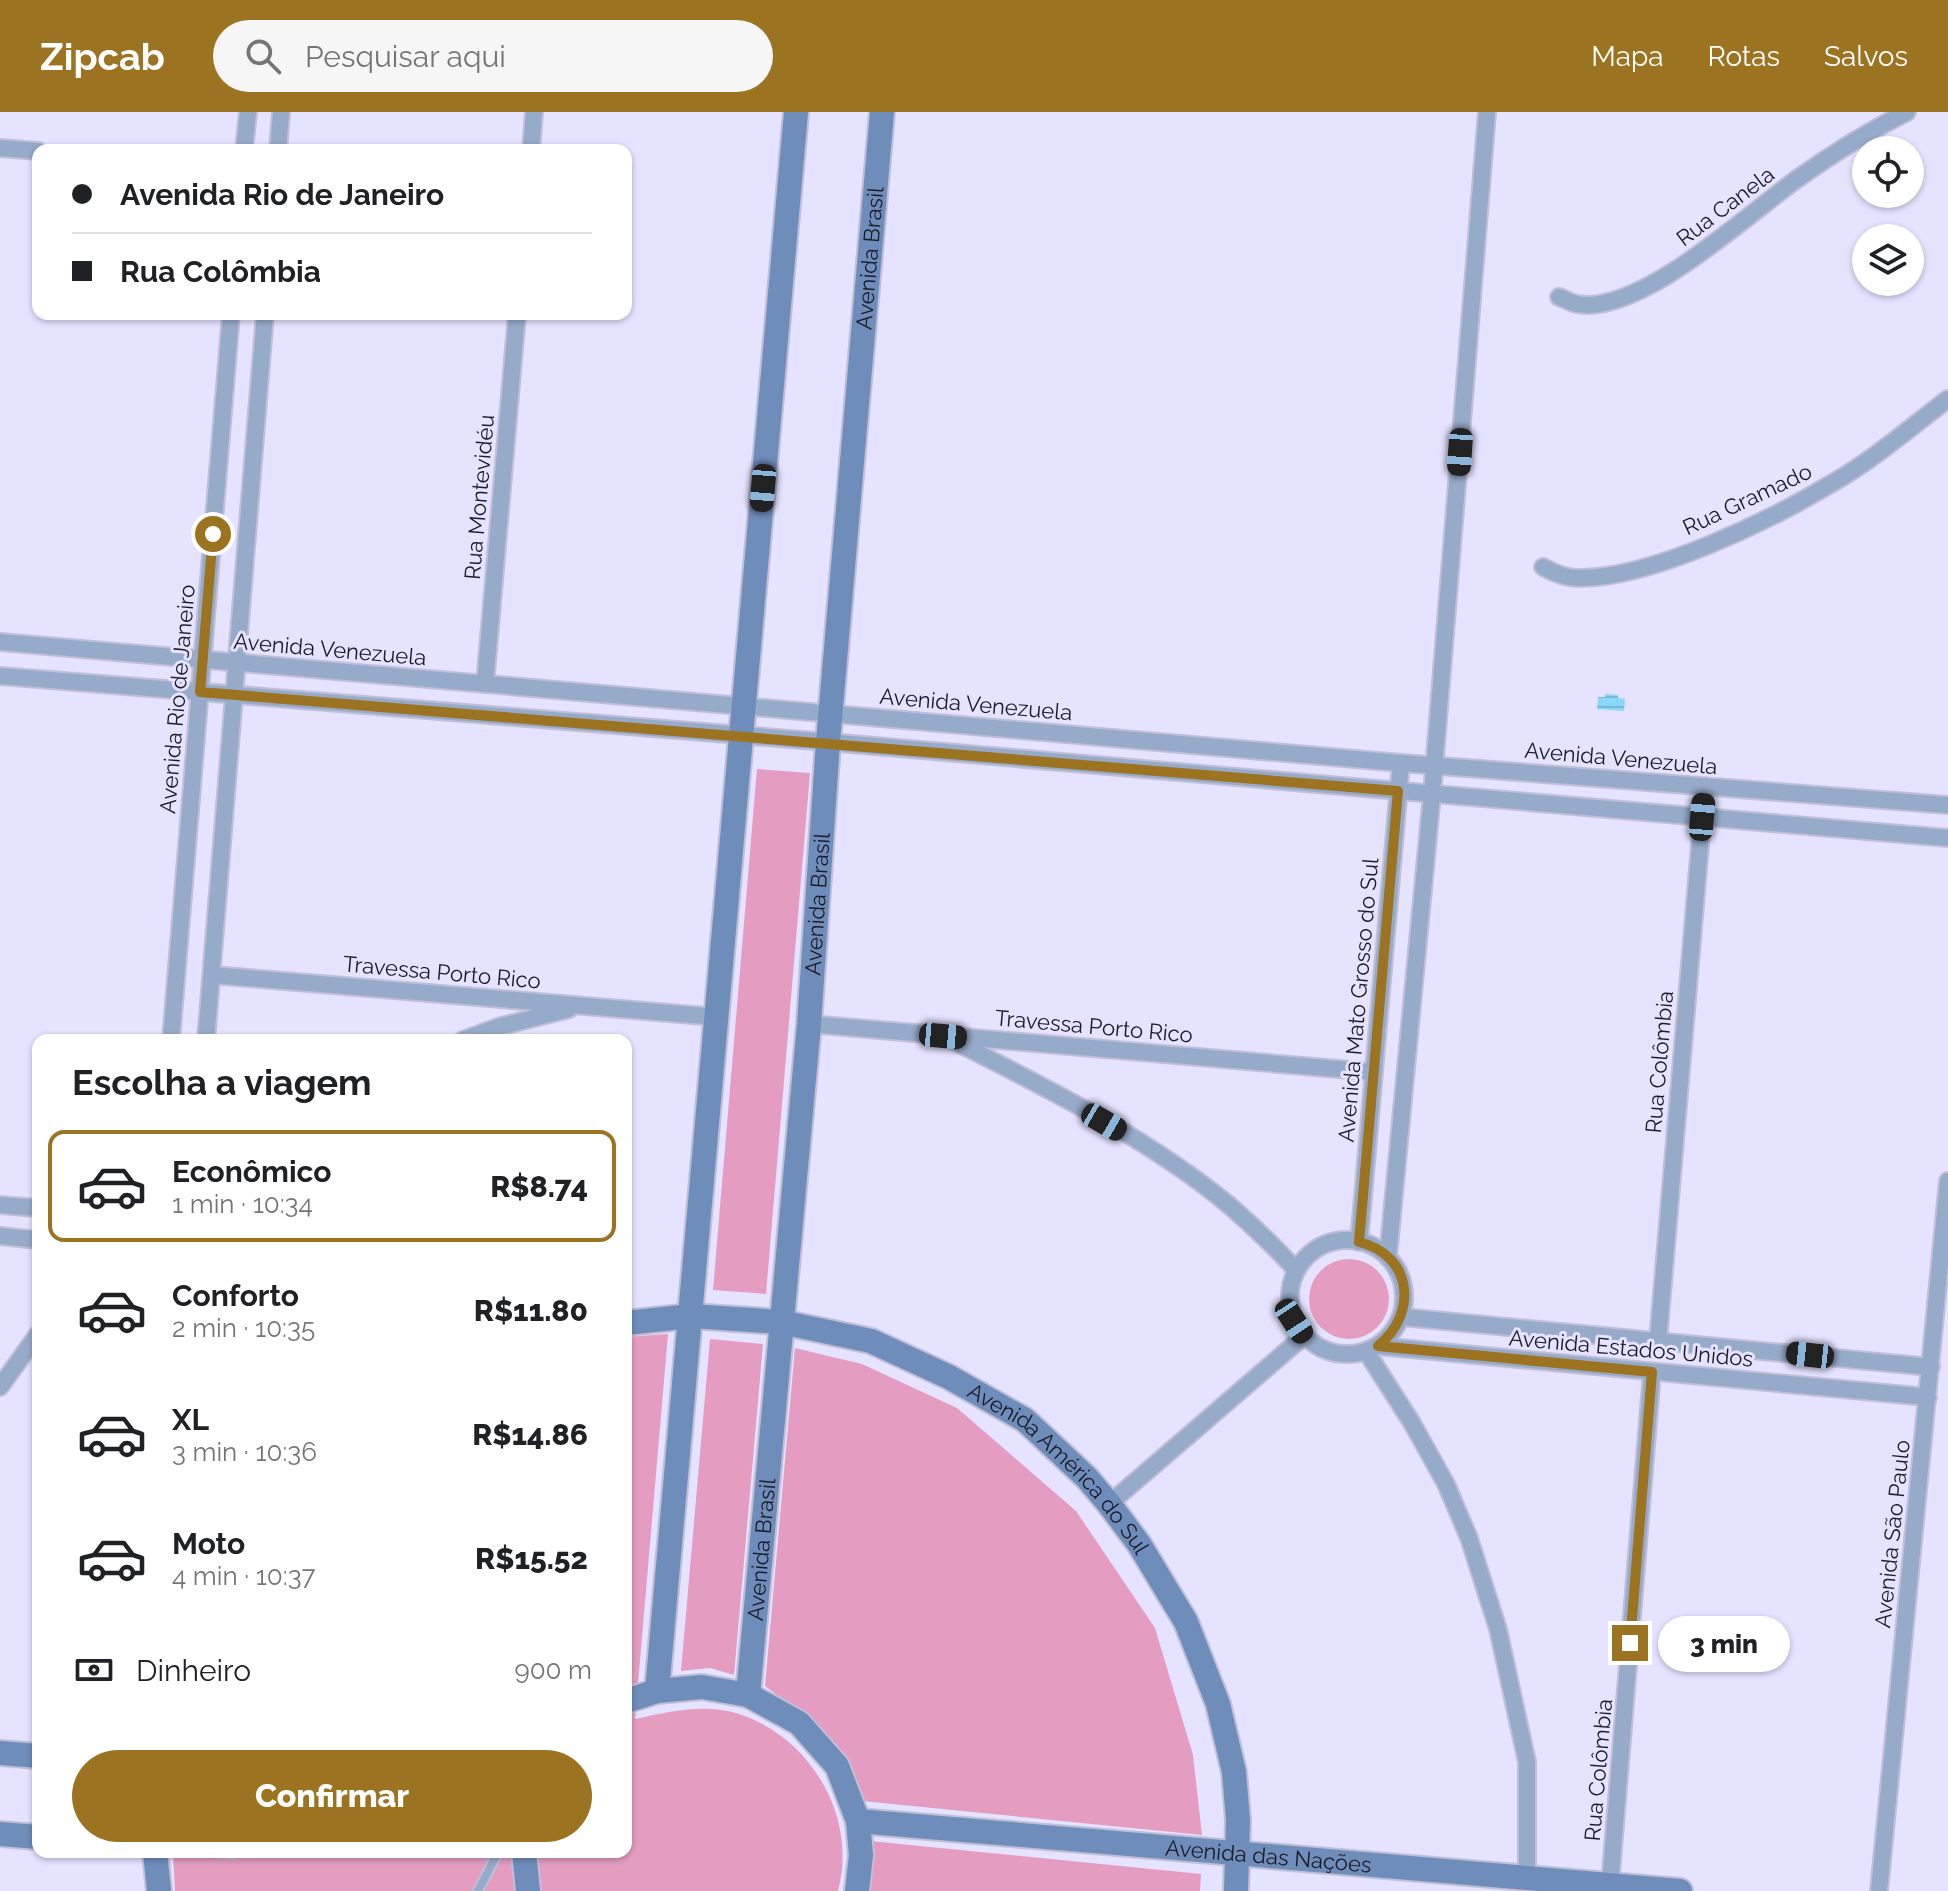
<!DOCTYPE html>
<html lang="pt">
<meta charset="utf-8">
<style>
:root{--surface:#fff;--page:#f6f6f6;--text:#202124;--muted:#757577;--line:#e0e0e0;--accent:#9c7320}
body{margin:0;font-family:Raleway,sans-serif;background:var(--page);color:var(--text);height:100vh;display:flex;flex-direction:column;font-size:30px;white-space:nowrap}
*{box-sizing:border-box;margin:0}
p{font-size:26px;color:var(--muted)}
.icon{flex:none;width:44px;height:44px;fill:none;stroke:currentColor;stroke-width:2;stroke-linecap:round;stroke-linejoin:round}
.map{position:relative;flex:1;overflow:hidden}
.side{position:absolute;left:32px;top:922px;width:600px;height:824px;display:flex;flex-direction:column;background:var(--surface);border-radius:16px;box-shadow:0 2px 6px #0004}
.side>*{flex:none}
.hud{position:absolute;left:32px;top:32px;width:600px;height:176px;border-radius:16px;box-shadow:0 2px 6px #0004;display:grid;align-content:center;height:176px;padding:0 40px;background:var(--surface)}
.fabs{position:absolute;left:1852px;top:24px;display:grid;gap:16px}
.fabs a{display:grid;place-items:center;width:72px;height:72px;border-radius:50%;background:var(--surface);box-shadow:0 2px 6px #0004;font-size:40px}
.end{position:absolute;width:36px;height:36px;margin:-18px;border:10px solid #9c7320;background:#fff;box-shadow:0 0 0 4px #fff}
.from{border-radius:50%}
.bubble{position:absolute;height:56px;border-radius:28px;background:var(--surface);box-shadow:0 2px 6px #0004;font-size:26px;font-weight:800;line-height:56px;text-align:center}
.car{position:absolute;width:24px;height:48px;margin:-24px -12px;border-radius:10px;box-shadow:0 0 6px 2px #0007;background:linear-gradient(#222 24%,#8ab4d8 0 40%,#222 0 76%,#8ab4d8 0 86%,#222 0)}
.hud b{display:flex;align-items:center;gap:28px;height:76px;font-size:30px}
.hud b+b{border-top:2px solid var(--line)}
.hud i{width:20px;height:20px;background:var(--text)}
ul{padding:0;list-style:none}
li{display:flex;align-items:center;gap:24px;height:112px;margin:0 16px 12px;padding:0 24px;border:4px solid transparent;border-radius:16px}
li div{flex:1}
li b{display:block;font-size:30px}
li em{font-style:normal;font-weight:800}
li.active{border-color:var(--accent)}
li>.icon{width:72px;height:72px;stroke-width:1.5}
h2{padding:0 40px;font-size:36px;line-height:96px}
.pay{display:flex;align-items:center;gap:20px;height:88px;padding:0 40px;font-size:30px}
.pay p{margin-inline-start:auto}
.action{display:flex;gap:16px;margin-top:auto;padding:16px 40px}
.action a{flex:1;height:92px;border-radius:48px;background:var(--accent);color:#fff;font-size:32px;font-weight:800;line-height:92px;text-align:center}
header{display:flex;align-items:center;gap:48px;box-sizing:border-box;height:112px;padding:0 40px;background:var(--accent);color:#fff}
header strong{font-size:38px}
nav{display:flex;gap:44px;margin-inline-start:auto;font-size:28px}
.search{width:560px;height:72px;background:var(--page);display:flex;align-items:center;gap:20px;box-sizing:border-box;padding:0 28px;border-radius:44px;color:var(--muted);font-size:30px}
.map>svg:first-child{display:block}
.green{fill:#e49dc0}
.water{fill:url(#water-rules)}
.lines{fill:none;stroke-linecap:round;stroke-linejoin:round}
.lane-casing{stroke:#c1bfd8;stroke-width:12}
.street-casing{stroke:#c1bfd8;stroke-width:20}
.secondary-casing{stroke:#c1bfd8;stroke-width:28}
.lane{stroke:#96abca;stroke-width:8}
.street{stroke:#96abca;stroke-width:16}
.secondary{stroke:#6f8dbb;stroke-width:24}
.route{stroke:#9c7320;stroke-width:10}
.labels{text-anchor:middle;dominant-baseline:central;stroke-width:6;stroke-linejoin:round;paint-order:stroke}
.street-label{font-size:22px;fill:#1c1b27;stroke:#e5e3ff}
</style>
<header>
<strong>Zipcab</strong>
<div class="search"><svg class="icon" aria-label="search" viewBox="0 0 24 24"><circle cx="10" cy="10" r="6"/><path d="M15 15l6 6"/></svg>Pesquisar aqui</div>
<nav><a>Mapa</a><a>Rotas</a><a>Salvos</a></nav>
</header>
<div class="map">
<svg width="1948" height="1779" viewBox="0 0 1948 1779">
<defs>
<pattern id="water-rules" width="6" height="5" patternUnits="userSpaceOnUse" patternTransform="scale(2)"><rect width="6" height="5" fill="#89d7fa"/><path d="M0 2.5h6" fill="none" stroke="#76b8d6"/></pattern>
</defs>
<rect width="100%" height="100%" fill="#e5e3ff"/>
<!-- green -->
<g class="green">
<path d="M757,657L810,661L766,1182L713,1178Z"/>
<circle cx="1349" cy="1187" r="40"/>
<path d="M668,1222L635,1607C669,1600 704,1591 739,1602C811,1625 858,1706 838,1779H175L173,1740H626V1225Z"/>
<path d="M710,1227L763,1232L734,1563L710,1556L681,1559Z"/>
<path d="M795,1236L862,1252L957,1296L1076,1399L1155,1516L1193,1643L1202,1723L862,1689L802,1602L765,1574Z"/>
<path d="M870,1729L1201,1762L1200,1779H866Z"/>
</g>
<!-- water -->
<path class="water" d="M1605,582L1618,583V586L1625,587L1624,599L1597,597L1598,585H1605Z"/>
<g class="lines">
<defs>
<g id="lane">
<path d="M213,1740L234,1742"/>
<path d="M478,1779L498,1740"/>
</g>
<g id="street">
<path d="M0,36L38,39"/>
<path d="M244,38L248,0"/>
<path d="M278,38L281,0"/>
<path d="M531,38L534,0"/>
<path d="M1559,185C1565,187 1571,191 1577,192C1639,204 1748,102 1797,67C1832,42 1869,19 1907,0"/>
<path d="M1543,455C1554,461 1565,466 1578,466C1651,467 1771,408 1834,370C1874,347 1911,315 1948,287"/>
<path d="M0,530L1401,651L1948,693"/>
<path d="M0,564L828,630L1948,726"/>
<path d="M485,572L517,202"/>
<path d="M212,863L717,905"/>
<path d="M809,912L1374,960"/>
<path d="M950,927C1043,974 1150,1027 1230,1094C1253,1114 1275,1135 1296,1158"/>
<path d="M171,928L231,202"/>
<path d="M206,928L265,202"/>
<path d="M463,928L498,915L569,897"/>
<path d="M0,1093L38,1096"/>
<path d="M0,1124L38,1128"/>
<circle cx="1347" cy="1185" r="57"/>
<path d="M1359,1130L1401,651"/>
<path d="M1388,1145L1432,682L1487,0"/>
<path d="M1402,1205L1931,1255"/>
<path d="M1658,1229L1705,674"/>
<path d="M1378,1234L1928,1285"/>
<path d="M1366,1239L1412,1311L1446,1372L1469,1426L1498,1517L1527,1650V1765"/>
<path d="M0,1275L38,1222"/>
<path d="M1109,1392L1304,1224"/>
<path d="M1610,1773L1652,1260"/>
<path d="M1879,1779L1948,1069"/>
</g>
<g id="secondary">
<path id="s1" d="M626,1211L691,1204L781,1210L871,1229L949,1265L1025,1308L1087,1366L1109,1392L1139,1432L1186,1510L1218,1592L1234,1660L1238,1708L1236,1779"/>
<path d="M657,1579L796,0"/>
<path id="s2" d="M748,1583L809,912L828,630L882,0"/>
<path d="M626,1589L657,1579L702,1575L748,1583L799,1611L837,1654L858,1709L861,1743L857,1779"/>
<path d="M0,1641L38,1644"/>
<path id="s3" d="M858,1709L1680,1779"/>
<path d="M0,1722L38,1725"/>
<path d="M155,1740L159,1779"/>
<path d="M524,1740L528,1779"/>
</g>
</defs>
<!-- lane casing -->
<use href="#lane" class="lane-casing"/>
<!-- street casing -->
<use href="#street" class="street-casing"/>
<!-- secondary casing -->
<use href="#secondary" class="secondary-casing"/>
<!-- lane -->
<use href="#lane" class="lane"/>
<!-- street -->
<use href="#street" class="street"/>
<!-- secondary -->
<use href="#secondary" class="secondary"/>
</g>
<g class="lines">
<!-- route -->
<path class="route" d="M213,422L200,580L1398,679L1359,1130C1413,1143 1418,1202 1378,1234L1652,1260L1630,1531"/>
</g>
<g class="labels">
<!-- street labels -->
<g class="street-label">
<text transform="translate(1725 94) rotate(-37)">Rua Canela</text>
<text stroke="none"><textPath href="#s2" startOffset="1442">Avenida Brasil</textPath></text>
<text transform="translate(479 385) rotate(-85)">Rua Montevidéu</text>
<text transform="translate(1747 387) rotate(-25)">Rua Gramado</text>
<text transform="translate(330 537) rotate(5)">Avenida Venezuela</text>
<text transform="translate(177 587) rotate(-85)">Avenida Rio de Janeiro</text>
<text transform="translate(976 592) rotate(5)">Avenida Venezuela</text>
<text transform="translate(1621 646) rotate(5)">Avenida Venezuela</text>
<text stroke="none"><textPath href="#s2" startOffset="794">Avenida Brasil</textPath></text>
<text transform="translate(442 860) rotate(5)">Travessa Porto Rico</text>
<text transform="translate(1358 888) rotate(-85)">Avenida Mato Grosso do Sul</text>
<text transform="translate(1094 914) rotate(5)">Travessa Porto Rico</text>
<text transform="translate(1659 950) rotate(-85)">Rua Colômbia</text>
<text transform="translate(1631 1236) rotate(5)">Avenida Estados Unidos</text>
<text stroke="none"><textPath href="#s1" startOffset="478">Avenida América do Sul</textPath></text>
<text transform="translate(1892 1422) rotate(-84)">Avenida São Paulo</text>
<text stroke="none"><textPath href="#s2" startOffset="146">Avenida Brasil</textPath></text>
<text transform="translate(1598 1658) rotate(-85)">Rua Colômbia</text>
<text stroke="none"><textPath href="#s3" startOffset="412">Avenida das Nações</textPath></text>
</g>
</g>
</svg>
<div class="fabs">
<a><svg class="icon" aria-label="locate" viewBox="0 0 24 24"><circle cx="12" cy="12" r="6"/><path d="M12 2v4M12 18v4M2 12h4M18 12h4"/></svg></a>
<a><svg class="icon" aria-label="layers" viewBox="0 0 24 24"><path d="M12 4l9 5-9 5-9-5zM3 14l9 5 9-5"/></svg></a>
</div>
<i class="end from" style="left:213px;top:422px"></i>
<i class="end" style="left:1630px;top:1531px"></i>
<div class="bubble" style="left:1658px;top:1504px;width:132px">3 min</div>
<i class="car" style="left:1460px;top:340px;rotate:184deg"></i>
<i class="car" style="left:763px;top:376px;rotate:185deg"></i>
<i class="car" style="left:1702px;top:705px;rotate:5deg"></i>
<i class="car" style="left:943px;top:924px;rotate:95deg"></i>
<i class="car" style="left:1104px;top:1010px;rotate:120deg"></i>
<i class="car" style="left:1294px;top:1209px;rotate:147deg"></i>
<i class="car" style="left:1810px;top:1243px;rotate:276deg"></i>
<div class="hud">
<b><i class="from"></i>Avenida Rio de Janeiro</b>
<b><i></i>Rua Colômbia</b>
</div>
<section class="side">
<h2>Escolha a viagem</h2>
<ul>
<li class="active"><svg class="icon" aria-label="car" viewBox="0 0 24 24"><path d="M5 17H2v-5l4-1 3-4h7l3 4 3 1v5h-3M9 17h6M6 11h13"/><circle cx="7" cy="17" r="2"/><circle cx="17" cy="17" r="2"/></svg><div><b>Econômico</b><p>1 min · 10:34</p></div><em>R$8.74</em></li>
<li><svg class="icon" aria-label="car" viewBox="0 0 24 24"><path d="M5 17H2v-5l4-1 3-4h7l3 4 3 1v5h-3M9 17h6M6 11h13"/><circle cx="7" cy="17" r="2"/><circle cx="17" cy="17" r="2"/></svg><div><b>Conforto</b><p>2 min · 10:35</p></div><em>R$11.80</em></li>
<li><svg class="icon" aria-label="car" viewBox="0 0 24 24"><path d="M5 17H2v-5l4-1 3-4h7l3 4 3 1v5h-3M9 17h6M6 11h13"/><circle cx="7" cy="17" r="2"/><circle cx="17" cy="17" r="2"/></svg><div><b>XL</b><p>3 min · 10:36</p></div><em>R$14.86</em></li>
<li><svg class="icon" aria-label="car" viewBox="0 0 24 24"><path d="M5 17H2v-5l4-1 3-4h7l3 4 3 1v5h-3M9 17h6M6 11h13"/><circle cx="7" cy="17" r="2"/><circle cx="17" cy="17" r="2"/></svg><div><b>Moto</b><p>4 min · 10:37</p></div><em>R$15.52</em></li>
</ul>
<div class="pay"><svg class="icon" aria-label="cash" viewBox="0 0 24 24"><path d="M3 7h18v10H3z"/><circle cx="12" cy="12" r="2"/></svg>Dinheiro<p>900 m</p></div>
<div class="action"><a>Confirmar</a></div>
</section>
</div>
